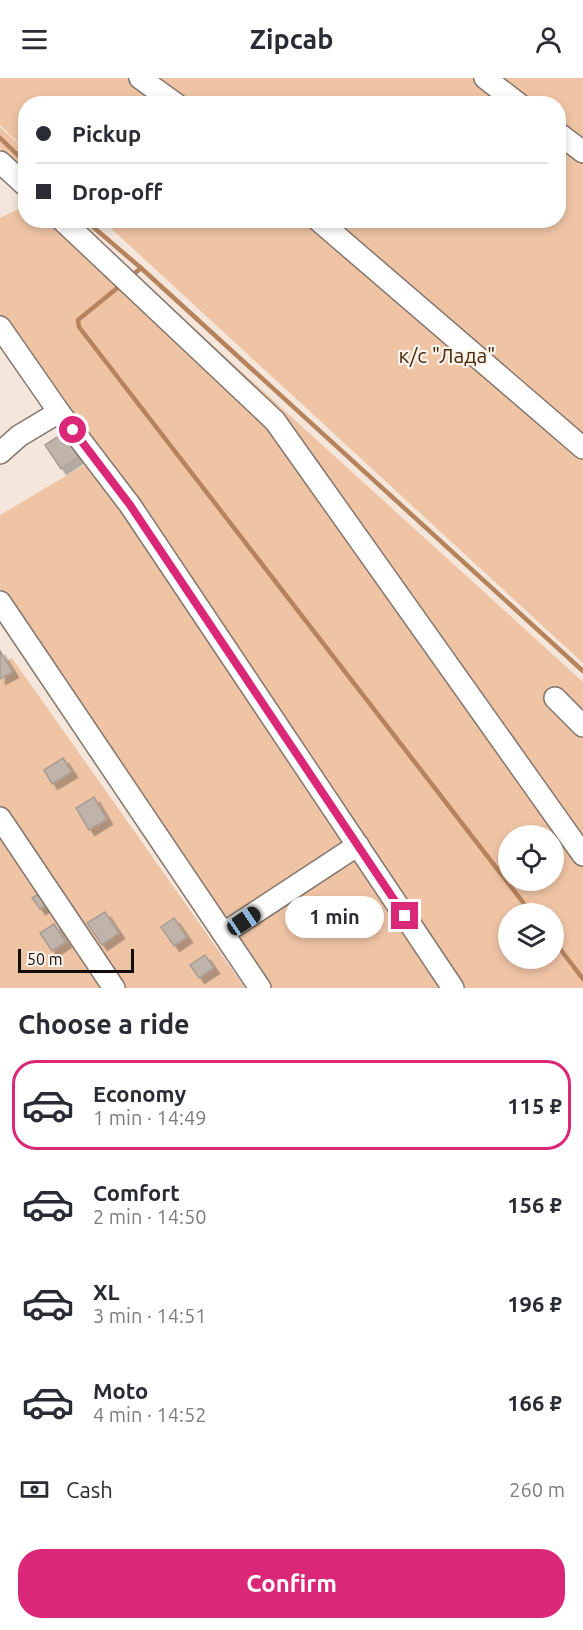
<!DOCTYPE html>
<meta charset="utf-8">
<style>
:root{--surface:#fff;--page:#f2f2f3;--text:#2b2b33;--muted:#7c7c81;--line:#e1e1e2;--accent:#db2777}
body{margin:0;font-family:Ubuntu,sans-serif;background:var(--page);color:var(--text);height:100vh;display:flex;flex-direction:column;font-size:22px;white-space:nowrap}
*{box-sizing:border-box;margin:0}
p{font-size:20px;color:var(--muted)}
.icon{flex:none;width:33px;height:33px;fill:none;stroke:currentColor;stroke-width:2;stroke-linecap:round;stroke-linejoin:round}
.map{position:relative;height:910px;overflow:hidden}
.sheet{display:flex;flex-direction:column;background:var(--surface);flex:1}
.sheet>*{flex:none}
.guide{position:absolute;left:18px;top:18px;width:548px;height:132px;border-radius:24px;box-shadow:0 3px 9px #0003;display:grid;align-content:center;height:132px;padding:0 18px;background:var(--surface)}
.buttons{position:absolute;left:498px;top:747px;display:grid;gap:12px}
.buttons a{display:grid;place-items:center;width:66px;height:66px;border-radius:50%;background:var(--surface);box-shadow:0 3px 9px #0003;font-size:30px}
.scale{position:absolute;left:18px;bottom:15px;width:116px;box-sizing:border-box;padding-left:6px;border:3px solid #120d0a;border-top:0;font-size:16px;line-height:21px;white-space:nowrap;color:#120d0a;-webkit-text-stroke:4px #fdf4ee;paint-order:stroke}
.end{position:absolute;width:27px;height:27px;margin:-14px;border:8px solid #db2777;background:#fff;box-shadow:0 0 0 3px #fff}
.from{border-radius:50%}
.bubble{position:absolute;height:42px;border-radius:21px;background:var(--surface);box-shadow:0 3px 9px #0003;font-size:20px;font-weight:700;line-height:42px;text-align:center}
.car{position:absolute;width:18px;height:36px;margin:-18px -9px;border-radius:8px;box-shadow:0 0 4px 2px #0007;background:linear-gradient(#222 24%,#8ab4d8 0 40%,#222 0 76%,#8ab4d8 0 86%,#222 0)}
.guide b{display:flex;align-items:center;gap:21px;height:57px;font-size:22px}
.guide b+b{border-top:2px solid var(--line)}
.guide i{width:15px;height:15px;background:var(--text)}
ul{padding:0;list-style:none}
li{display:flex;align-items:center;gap:18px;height:90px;margin:0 12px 9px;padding:0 6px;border:3px solid transparent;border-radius:24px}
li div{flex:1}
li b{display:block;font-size:22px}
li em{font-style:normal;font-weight:700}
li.active{border-color:var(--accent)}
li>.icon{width:54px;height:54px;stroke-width:1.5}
h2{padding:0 18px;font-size:27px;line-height:72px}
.pay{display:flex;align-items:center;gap:15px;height:66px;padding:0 18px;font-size:22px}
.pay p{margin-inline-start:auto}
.button{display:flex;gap:12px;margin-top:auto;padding:12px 18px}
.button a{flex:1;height:69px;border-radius:24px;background:var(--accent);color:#fff;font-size:24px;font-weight:700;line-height:69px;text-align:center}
header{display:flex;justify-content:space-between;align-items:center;height:78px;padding:0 18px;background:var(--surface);font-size:27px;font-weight:700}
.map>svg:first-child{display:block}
.green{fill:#efc4a5;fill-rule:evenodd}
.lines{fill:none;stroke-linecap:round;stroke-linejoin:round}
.stream{stroke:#b6835d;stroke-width:4.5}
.building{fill:#c0b3a9;stroke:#a99c92;stroke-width:1.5;filter:url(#shadow)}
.minor-casing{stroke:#83766d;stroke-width:24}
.minor{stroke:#fff;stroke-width:21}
.route{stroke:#db2777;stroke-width:8}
.labels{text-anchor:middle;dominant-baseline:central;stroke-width:4.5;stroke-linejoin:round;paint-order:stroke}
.park-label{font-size:21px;fill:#4b280a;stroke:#fdf4ee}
</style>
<header><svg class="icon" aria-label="menu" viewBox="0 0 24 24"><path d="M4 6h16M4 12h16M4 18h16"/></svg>Zipcab<svg class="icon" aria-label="person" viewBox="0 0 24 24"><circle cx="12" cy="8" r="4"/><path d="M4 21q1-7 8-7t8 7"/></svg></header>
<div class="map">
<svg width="583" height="910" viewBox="0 0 583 910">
<defs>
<filter id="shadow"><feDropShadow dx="5.5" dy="5.5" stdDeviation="0" flood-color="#0004"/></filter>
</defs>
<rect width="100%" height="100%" fill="#f4e6db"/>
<!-- green -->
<g class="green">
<path d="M0,0H583V585L103,143L558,142V26H26L25,71L0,47Z"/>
<path d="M0,49L25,72V95L0,70Z"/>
<path d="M25,128L26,142L76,143L583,604V910H271L0,510V437L98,379L0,238V140ZM508,758H554V802H508ZM508,836H554V880H508Z"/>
<path d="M12,580L245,910H0V587Z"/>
</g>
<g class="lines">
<!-- stream -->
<g class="stream">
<path d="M0,60L26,85"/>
<path d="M85,142L141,190L130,199"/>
<path d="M141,190L583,593"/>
<path d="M121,207L78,242L79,249L532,836"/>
<path d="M554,863L583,901"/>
</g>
</g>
<!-- building -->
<g class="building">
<path d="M63,355L79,379L61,391L45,367Z"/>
<path d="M0,573L13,594L0,601Z"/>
<path d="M63,680L72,694L52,706L44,692Z"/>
<path d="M94,719L107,741L89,752L76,730Z"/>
<path d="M40,815L47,827L40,831L32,820Z"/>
<path d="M105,834L119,855L102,867L87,845Z"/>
<path d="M174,840L187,859L174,868L161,849Z"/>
<path d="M54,846L66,864L52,873L40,855Z"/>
<path d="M205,877L214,890L199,900L190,887Z"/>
</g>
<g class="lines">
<defs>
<g id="minor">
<path d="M140,0L176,26"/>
<path d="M485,0L519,26"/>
<path d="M558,55L583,74"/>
<path d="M0,84L26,108"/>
<path d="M62,142L275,343L583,777"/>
<path d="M318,142L583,370"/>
<path d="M0,249L59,334"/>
<path d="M0,375L19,358L59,334L130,427L453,910"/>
<path d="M0,524L260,910"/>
<path d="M555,620L583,648"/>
<path d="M0,740L114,910"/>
<path d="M224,855L358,767"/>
</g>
</defs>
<!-- minor casing -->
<use href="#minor" class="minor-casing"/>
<!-- minor -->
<use href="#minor" class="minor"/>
</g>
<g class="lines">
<!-- route -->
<path class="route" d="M73,352L130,427L405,838"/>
</g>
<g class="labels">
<!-- park labels -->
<g class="park-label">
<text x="447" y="277">к/с "Лада"</text>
</g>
</g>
</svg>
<div class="buttons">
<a><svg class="icon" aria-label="locate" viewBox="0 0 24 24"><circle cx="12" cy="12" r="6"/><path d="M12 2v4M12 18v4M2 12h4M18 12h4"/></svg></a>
<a><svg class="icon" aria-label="layers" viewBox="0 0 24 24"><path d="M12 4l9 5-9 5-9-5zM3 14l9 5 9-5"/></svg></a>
</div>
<div class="scale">50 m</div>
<i class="end from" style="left:73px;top:352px"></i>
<i class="end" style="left:405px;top:838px"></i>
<div class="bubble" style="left:285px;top:818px;width:99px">1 min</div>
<i class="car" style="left:244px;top:843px;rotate:56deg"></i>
<div class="guide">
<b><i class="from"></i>Pickup</b>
<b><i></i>Drop-off</b>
</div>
</div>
<section class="sheet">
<h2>Choose a ride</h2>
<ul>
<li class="active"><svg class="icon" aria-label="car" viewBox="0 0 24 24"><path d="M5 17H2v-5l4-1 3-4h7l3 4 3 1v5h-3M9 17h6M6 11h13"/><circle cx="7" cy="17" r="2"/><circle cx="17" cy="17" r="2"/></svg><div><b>Economy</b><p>1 min · 14:49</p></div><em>115 ₽</em></li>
<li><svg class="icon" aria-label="car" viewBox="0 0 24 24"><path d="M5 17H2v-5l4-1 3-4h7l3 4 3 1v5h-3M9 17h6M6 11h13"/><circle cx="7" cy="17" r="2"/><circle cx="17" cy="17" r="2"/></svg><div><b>Comfort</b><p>2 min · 14:50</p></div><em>156 ₽</em></li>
<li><svg class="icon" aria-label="car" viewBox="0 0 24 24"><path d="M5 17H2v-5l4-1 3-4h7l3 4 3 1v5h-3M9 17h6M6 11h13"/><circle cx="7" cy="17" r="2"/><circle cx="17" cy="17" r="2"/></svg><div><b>XL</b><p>3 min · 14:51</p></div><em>196 ₽</em></li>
<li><svg class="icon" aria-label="car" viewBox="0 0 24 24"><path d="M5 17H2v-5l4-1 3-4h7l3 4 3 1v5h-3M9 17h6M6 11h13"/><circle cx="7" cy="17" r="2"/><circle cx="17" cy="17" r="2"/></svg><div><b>Moto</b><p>4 min · 14:52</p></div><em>166 ₽</em></li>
</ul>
<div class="pay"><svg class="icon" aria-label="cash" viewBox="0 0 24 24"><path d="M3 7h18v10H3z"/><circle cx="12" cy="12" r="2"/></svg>Cash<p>260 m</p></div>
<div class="button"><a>Confirm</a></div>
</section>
